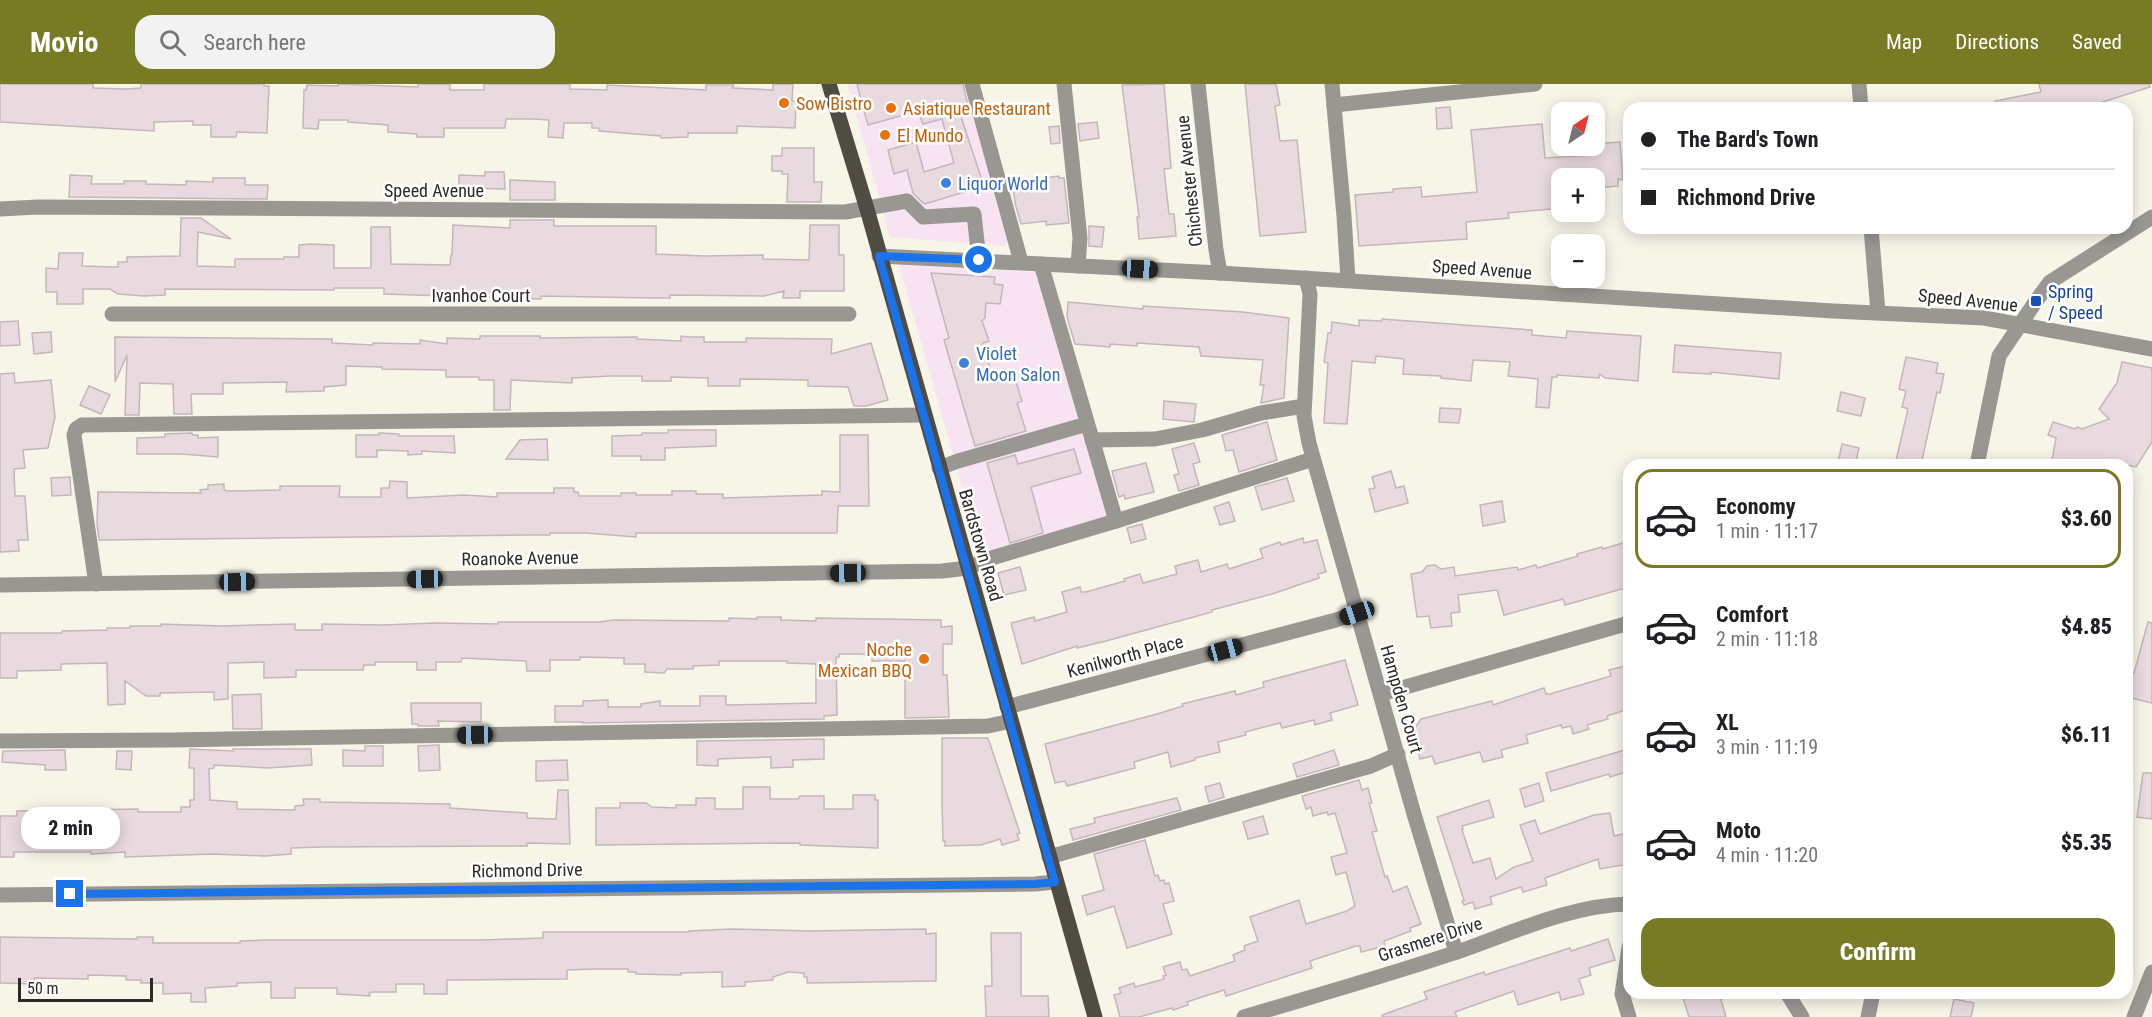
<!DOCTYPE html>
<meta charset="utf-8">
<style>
:root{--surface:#fff;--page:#f2f2f2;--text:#202124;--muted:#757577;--line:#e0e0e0;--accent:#787b23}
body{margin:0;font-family:"Roboto Condensed",sans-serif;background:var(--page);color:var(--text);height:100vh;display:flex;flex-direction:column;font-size:22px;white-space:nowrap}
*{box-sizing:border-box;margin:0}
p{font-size:20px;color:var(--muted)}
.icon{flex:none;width:33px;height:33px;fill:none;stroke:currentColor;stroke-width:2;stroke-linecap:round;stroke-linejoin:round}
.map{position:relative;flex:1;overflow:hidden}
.side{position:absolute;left:1623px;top:375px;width:510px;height:540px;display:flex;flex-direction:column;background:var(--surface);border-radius:18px;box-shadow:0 3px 15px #0003}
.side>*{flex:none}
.top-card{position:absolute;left:1623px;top:18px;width:510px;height:132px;border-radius:18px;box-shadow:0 3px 15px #0003;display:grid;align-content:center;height:132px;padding:0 18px;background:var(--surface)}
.needle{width:39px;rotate:35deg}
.tools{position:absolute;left:1551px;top:18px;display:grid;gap:12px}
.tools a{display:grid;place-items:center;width:54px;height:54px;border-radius:12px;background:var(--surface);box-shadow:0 3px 15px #0003;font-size:30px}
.scale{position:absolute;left:18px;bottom:15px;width:135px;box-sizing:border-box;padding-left:6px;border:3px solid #2b2a25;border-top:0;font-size:16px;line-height:21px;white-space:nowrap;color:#2b2a25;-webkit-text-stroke:4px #fff;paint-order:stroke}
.end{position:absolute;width:27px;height:27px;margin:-14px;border:8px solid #1a73e8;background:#fff;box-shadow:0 0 0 3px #fff}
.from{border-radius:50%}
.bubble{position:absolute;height:42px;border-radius:18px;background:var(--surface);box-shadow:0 3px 15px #0003;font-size:20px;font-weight:800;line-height:42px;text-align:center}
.car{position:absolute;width:18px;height:36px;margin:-18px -9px;border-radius:8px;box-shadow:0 0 4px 2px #0007;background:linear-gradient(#222 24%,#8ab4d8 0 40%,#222 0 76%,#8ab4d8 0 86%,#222 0)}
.top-card b{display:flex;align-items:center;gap:21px;height:57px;font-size:22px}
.top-card b+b{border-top:2px solid var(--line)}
.top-card i{width:15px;height:15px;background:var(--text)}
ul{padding:10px 0 0;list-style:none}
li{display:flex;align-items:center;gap:18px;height:99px;margin:0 12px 9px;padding:0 6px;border:3px solid transparent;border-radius:18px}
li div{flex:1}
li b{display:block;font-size:22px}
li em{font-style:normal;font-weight:800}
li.on{border-color:var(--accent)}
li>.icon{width:54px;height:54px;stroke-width:1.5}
.primary-button{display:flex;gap:12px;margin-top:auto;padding:12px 18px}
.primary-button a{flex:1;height:69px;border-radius:18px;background:var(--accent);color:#fff;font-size:24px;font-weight:800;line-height:69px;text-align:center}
header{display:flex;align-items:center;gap:36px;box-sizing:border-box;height:84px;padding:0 30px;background:var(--accent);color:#fff}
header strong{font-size:28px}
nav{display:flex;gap:33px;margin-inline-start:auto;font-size:21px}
.search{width:420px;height:54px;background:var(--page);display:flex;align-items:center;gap:15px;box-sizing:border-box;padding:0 21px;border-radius:18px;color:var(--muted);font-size:22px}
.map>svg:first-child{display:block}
.commercial{fill:#f8e3f2}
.building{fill:#e9dadf;stroke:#c4b6bb;stroke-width:1.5}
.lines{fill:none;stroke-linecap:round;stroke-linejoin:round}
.minor{stroke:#999792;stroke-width:15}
.major{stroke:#504c44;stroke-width:15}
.route{stroke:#1a73e8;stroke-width:8}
.food-dot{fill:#e8710a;stroke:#fff;stroke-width:2}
.shop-dot{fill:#3f7fe0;stroke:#fff;stroke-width:2}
.transit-dot{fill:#1a4fb4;stroke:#fff;stroke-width:2}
.labels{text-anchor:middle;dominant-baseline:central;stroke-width:5;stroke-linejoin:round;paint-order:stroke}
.food-label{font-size:18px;fill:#c56008;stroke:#fff;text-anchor:start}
.street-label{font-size:18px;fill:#2b2a25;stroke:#fff}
.shop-label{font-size:18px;fill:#366cbe;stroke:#fff;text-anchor:start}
.transit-label{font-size:18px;fill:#164399;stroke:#fff;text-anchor:start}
</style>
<header>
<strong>Movio</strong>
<div class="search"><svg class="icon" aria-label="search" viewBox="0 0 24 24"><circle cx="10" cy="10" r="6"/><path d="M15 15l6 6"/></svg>Search here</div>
<nav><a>Map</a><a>Directions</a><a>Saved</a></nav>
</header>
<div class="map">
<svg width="2152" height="933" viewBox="0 0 2152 933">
<rect width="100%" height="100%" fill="#f7f5e8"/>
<!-- commercial -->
<g class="commercial">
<path d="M848,0H965L1009,158L1006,162L890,153Z"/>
<path d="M899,181L1052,189L1121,440L985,483Z"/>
</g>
<!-- building -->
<g class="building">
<path d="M0,0H93V4L127,5L141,4V0H264V2H269L267,49L237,48L236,53H211V41H193V37L154,38V47L0,38Z"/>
<path d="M338,0L418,3V0H450V6H484V0H570V5L607,6V1L706,6V1H734L732,4L773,6V0H793L792,17H796L795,44L737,42V49H688V53L661,54V52L599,47V44H592V39H564L563,54L548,53L549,36L533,35H506L505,44H444V53H417V50L388,48V41L348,38V36H319L318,45L303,44L304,6H306L307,1L338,2Z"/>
<path d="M857,0H963L969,27L960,30L984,102L925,120L923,119L913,109L907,86L894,90L888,66L916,58L924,88L954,79L942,35L923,40L918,27L868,41Z"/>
<path d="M1164,0L1171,84L1164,85L1169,130H1174L1176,152L1139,155L1137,133H1139L1122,1Z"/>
<path d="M1245,0H1276L1280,21L1275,22L1280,57L1297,56L1306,148L1260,152Z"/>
<path d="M2039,0H2149L2150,3L2084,24H1996L1995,17L2041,8Z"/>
<path d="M1450,23L1452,44L1437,45L1436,24Z"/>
<path d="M1097,38L1099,54L1080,57L1078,40Z"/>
<path d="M1542,40L1545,74L1594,71L1593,62L1594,60L1620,58L1623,96L1618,95V102L1596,104V94H1562V124L1508,129L1509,134L1466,138L1467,155L1359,162L1355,111L1393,108V105L1421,103L1422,113L1477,108L1471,46Z"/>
<path d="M1059,42L1060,59L1051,60L1049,43Z"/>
<path d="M782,64H814V98H822L821,118H787L788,90H782V87H772V72H782Z"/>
<path d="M485,88H504L505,105L459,104V91L485,92Z"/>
<path d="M70,91L92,92L91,100H124V97H146V100L186,101V97L213,98V94H245V101H268L267,115L69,113Z"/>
<path d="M1059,92V94H1064L1069,139L1046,141V137L1021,140L1015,119L1013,100L1044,97V94Z"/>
<path d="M510,96L555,98V116H510Z"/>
<path d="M181,134H201L231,155L198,148L197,182L235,183V175H284V173H299V161L310,160L334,161V184H371V143H390L391,180L450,181L451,171H452L453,141L510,144V136H554V142H656V170L704,172L763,171V175L809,176L810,141H839V171H844V207H800V214H783L784,207L764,212L670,211V214H653L541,212V215L384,210V204H334V206L165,205V211L144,212L118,210L110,205H83V220H57V208H46V184L58,185L59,169H83L82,182L118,183V178H127V173L180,172Z"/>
<path d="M1089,142L1104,143L1102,163L1089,162Z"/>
<path d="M931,189L995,193L994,200L1003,201L1000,220L986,219L985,234L982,237L989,257L983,259L993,294L1008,289V292L1014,291L1022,317L1017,319L1026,347L975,362L944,256L949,254Z"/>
<path d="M1068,218L1143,225V222L1243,228L1289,234L1284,314L1261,319L1264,301H1260L1263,276L1201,272L1199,263L1137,259V262L1110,260V263L1075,260L1067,233Z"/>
<path d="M1382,235L1532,246V251L1566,254L1567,247L1641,252L1638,297L1605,294L1600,290L1599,294L1557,291V293H1552L1549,324L1536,323L1538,295L1508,292L1510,278L1473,276L1471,297L1441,294V292L1403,290L1404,275L1376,272L1375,279L1352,277L1347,340L1324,339L1328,279L1324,278L1328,249H1331L1332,238L1359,242V236L1382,237Z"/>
<path d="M18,237L20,261L0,262V238Z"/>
<path d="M51,248L52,268L34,270L32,249Z"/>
<path d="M480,252H540V254L637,253V255L681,257V252L690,253H704V258H746V254L832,255L831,270L871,259L888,316L866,322H854L848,303L808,302V296L740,295V302H708V294L671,293V297H642V292H610L572,294V299L511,296L510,326H494V296H479V293H446V286L382,285V283L346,282V301L324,303V307L286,308L287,298L223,299V310H191L192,330H174L173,300L140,299L139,331H125L127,271L115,298V253L332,255V259L373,261V259L420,260V256L447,260V254L480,255Z"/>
<path d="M1675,261L1781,269L1779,295L1711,288V290L1673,288Z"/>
<path d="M1906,273L1938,279L1936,289L1944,290L1940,309L1937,308L1921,381H1895L1908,325L1902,323L1906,307L1899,305Z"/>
<path d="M2122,278L2152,284V358L2136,383L2127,381H2051L2056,354L2048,351L2053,338L2075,345L2077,343L2082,345L2109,335L2099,325L2117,299Z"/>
<path d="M14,289L15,299L51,296L55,333L48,364L23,366L25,384L14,385L15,412H25L28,456H18L19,467L0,468V290Z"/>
<path d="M89,302L110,311L101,330L80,321Z"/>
<path d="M1841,308L1865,314L1861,332L1837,327Z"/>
<path d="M1164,317L1196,320L1194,338L1163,335Z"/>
<path d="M1440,324L1461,325L1459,339L1439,338Z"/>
<path d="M1267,338L1277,376L1239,388L1233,366L1226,367L1222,351Z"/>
<path d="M668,346H716V362L665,364V376H641V372H612V352L642,351V349H668Z"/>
<path d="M192,349L193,351H198V354L218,353V373L182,370H137V354L165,353V350Z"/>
<path d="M379,349L399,350V352H454L455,369L422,367V370L408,371V367L377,366V373H356V351H379Z"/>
<path d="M840,351H868L869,422H838L837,449H636V453L585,449H550V451H526L99,456L97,440L98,408L201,409L200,406L208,405V401L224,400V405L226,407L280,406V402H340L339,413H381V404H389L390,397L407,398V414L464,411L497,413V409H554V404H574V408H578L579,412H621V409H636V411H672V407H696V410H723V414L822,411V407L840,408Z"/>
<path d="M547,355L548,376L506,375L520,356Z"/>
<path d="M1194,359L1200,378L1193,380L1199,401L1179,407L1174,391L1179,390L1172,365Z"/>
<path d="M1842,360L1859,364L1855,381L1838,379Z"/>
<path d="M1074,365L1081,389L1031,403L1043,449L1010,459L987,379L1015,371L1018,380Z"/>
<path d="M1146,379L1154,408L1125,415L1124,411L1119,413L1112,387Z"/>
<path d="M1391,387L1396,404L1404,402L1408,419L1375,428L1369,405L1375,404L1372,393Z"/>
<path d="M70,393L71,411L52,412L51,394Z"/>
<path d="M1287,394L1294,417L1262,426L1255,403Z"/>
<path d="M1502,417L1505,438L1483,442L1480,421Z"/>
<path d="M1229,418L1235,437L1220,441L1214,423Z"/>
<path d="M1142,440L1146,455L1131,459L1127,444Z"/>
<path d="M1303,454L1304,459L1317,456L1326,488L1318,490L1319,494L1272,510L1212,526V528L1106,557L1077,564V562L1022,580L1011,539L1034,533L1035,537L1067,528L1062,508L1080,503L1081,508H1086L1125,497L1124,495L1140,490L1143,499L1177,490L1175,482L1198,476L1201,488L1227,480L1229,485L1263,474L1260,465L1280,458L1281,461Z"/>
<path d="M1629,457V503L1565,521L1563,515L1504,531L1497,506L1458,511L1460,528L1451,529L1452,542L1431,544L1429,532L1417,533L1411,490L1422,488L1427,482L1435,481L1441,485L1454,483L1455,492L1517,483L1518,486L1536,481L1537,484L1578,472L1577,470L1602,463L1603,465Z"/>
<path d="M1020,483L1026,506L1004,511L998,489Z"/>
<path d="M757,533H781V536L816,537V534L941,536V543L952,542V560H943V591H947L949,633L905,634V577H872V571L859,570H839V573H836L837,631L824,632V635L583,639V638H555V622H583V617L608,616V623H641V620L660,617V622H700V612H726V621L816,619V580L787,579V577H719V581L693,582V585H667L664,589L645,588V580H624V574L580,573V576H550V587H527L526,577L462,574L461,578H436V586H417V578H375V581H364L363,586H296V593L264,594V578L228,579V615L214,616V608L160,609V612H146L125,597V620L108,621L107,579L61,580V586L17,587V594H0V549H62V547L107,546V544H130V542H161V540L221,542L295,540V546H322V540L383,541L436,539L498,540V538H599L614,536L729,537V534L757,535Z"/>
<path d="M2148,538L2152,539V619L2127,613L2131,588L2134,589Z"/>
<path d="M1345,576L1358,621L1330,629L1332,636L1315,641L1314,636L1282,644L1280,639L1245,648L1246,651L1218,658L1220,668L1195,674V676L1171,683L1168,668L1134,678L1135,684L1067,702L1065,697L1055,699L1045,660L1157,630L1183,622L1182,620L1235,607L1236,611L1264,603L1263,598Z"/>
<path d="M1629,581V625L1607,632L1608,635L1587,641L1589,645L1573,650L1571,642L1562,644L1561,641L1526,651L1528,659L1501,666L1503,673L1483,678L1480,668L1435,680L1432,672L1420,675L1413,647L1421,635L1492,617L1493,621L1544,604L1546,610H1550L1611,592L1609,586Z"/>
<path d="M261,610L262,645H233L232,611Z"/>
<path d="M411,619H481V638L438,637L439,642H418V640H412Z"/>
<path d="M942,654H988L1020,749L1017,750L1019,756L1002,761L1000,755L981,761L945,762V757H943L942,718Z"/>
<path d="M824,655V675L793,676V683L771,684V673L718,675V682L697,681V657Z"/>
<path d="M439,661L440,686L419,687L418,662Z"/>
<path d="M365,662H383V682H343V666L365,667Z"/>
<path d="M190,665L233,667V665H311L312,681L268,684L214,681V684L209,685L210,716L237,718V725L295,726V722L304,721L303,715H320V718L450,720V724L527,729V734L556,735L558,706H568L570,760L527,759V762L321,763L291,764V770L265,772L212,770L125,773V768L91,770V768H14V773H0V732H17V727L138,725V728H181V723H190V716H194V684H189Z"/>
<path d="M65,666L66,686H45V681L2,678L3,667Z"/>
<path d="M1334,666L1339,681L1297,693L1293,680Z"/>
<path d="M1625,666L1629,687L1610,693L1609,690L1551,707L1546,689Z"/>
<path d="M117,667H132L131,686L116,685Z"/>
<path d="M567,676L568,696L536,697V677Z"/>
<path d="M2143,689H2152V735L2137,733Z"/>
<path d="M1359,696L1362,706L1368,704L1372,719H1369L1377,747L1372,748L1385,793L1387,792L1393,808L1407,802L1421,840L1410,844L1411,847L1384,857L1385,862L1361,868L1360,862H1356L1310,877L1312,884L1226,912L1224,906L1196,915L1187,918L1188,921L1173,926L1172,924L1139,933H1120L1114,911L1121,909L1119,904L1134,899L1135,903L1164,895L1163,892L1166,891L1163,883L1180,878L1182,886L1187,885L1190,892L1235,877L1233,871L1245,866L1244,862L1258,857L1250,833L1299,816L1306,840L1347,827L1355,822L1346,788L1336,791L1331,773L1347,769L1335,729L1328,731L1327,728L1313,732L1311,723L1306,725L1302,712Z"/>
<path d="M1220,699L1224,713L1209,718L1205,703Z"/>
<path d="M1539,699L1544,717L1525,723L1520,705Z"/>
<path d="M743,703H770V715H798L800,712H824V725H853V711H875V716H878V764L800,761V759L596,761V724H620V719H646L652,723L676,724V721H696V714H715V725H743Z"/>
<path d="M1177,714L1181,726L1073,756L1070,745L1095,739L1094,734Z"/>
<path d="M1489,716L1494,733L1462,742L1463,745L1462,746L1473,779L1490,774L1496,795L1514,783L1533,777L1520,741L1535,736L1540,750L1594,731L1610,729L1614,752L1627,749L1629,780L1600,785L1598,775L1545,794L1547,801L1523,808L1521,803L1490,813L1492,820L1475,825L1473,818L1464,821L1462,817L1464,816L1437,733Z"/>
<path d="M1263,732L1268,750L1248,755L1243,738Z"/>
<path d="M1145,756L1155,792L1158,791L1160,797L1164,796L1165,800L1169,799L1174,817L1163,820L1172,850L1127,864L1114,822L1087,831L1082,812L1104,806L1094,770Z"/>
<path d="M731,845L809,847L926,845V850L936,849V897L807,899V893H804V889L788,888L773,893V896L745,898V902L722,903V888L681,889V891L636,890V888H628V885H596L567,886V895L447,896V910H424V900H396V908H372L369,909L370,912L337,910V904H295V914H271V898L237,899V902L205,904L206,918H191V909L163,910V899H141V896H126V892L88,891V895L34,894V900L0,899V853L137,855V853H153V859H240V857L267,856H481L543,854V848H689V847Z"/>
<path d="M991,849H1021V912H1048L1049,933H986L985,902H992Z"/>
<path d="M1608,855L1615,876L1589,884L1591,891L1579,895L1584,910L1561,916L1559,908L1518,921L1514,907L1455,928L1457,933H1382V931L1427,915L1424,908L1484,888L1485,891L1570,864L1571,867Z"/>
<path d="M1700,909H1719L1726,933H1689L1683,914Z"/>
<path d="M1954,915L1974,919L1971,933H1950Z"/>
</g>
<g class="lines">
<!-- minor -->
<g class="minor">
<path d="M972,0L1021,178"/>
<path d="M1064,0L1080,154L1078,182"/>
<path d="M1198,0L1216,166L1220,189"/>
<path d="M1332,0L1344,132L1348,196"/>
<path d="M1859,0L1861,24"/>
<path d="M1334,21L1535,0"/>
<path d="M0,125L38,123L845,128L907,117L923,133L974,130L979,176"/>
<path d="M1871,144L1878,228"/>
<path d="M879,172L1220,189L1833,227L1984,234L2152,265"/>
<path d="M1041,180L1116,437"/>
<path d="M1306,194L1310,210L1304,332L1309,359L1414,730L1456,868"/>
<path d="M112,230H849"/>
<path d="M1092,356L1155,355L1202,346L1261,329L1304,322"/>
<path d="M1977,381L1999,272L2036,217L2050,198L2152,133"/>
<path d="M939,384L958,377L1087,340"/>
<path d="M96,500L74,351L76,345L82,341L924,331"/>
<path d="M0,501L942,487L968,484L985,476L1116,437L1313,375"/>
<path d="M1381,610L1629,539"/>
<path d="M1007,623L1336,536L1357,529"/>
<path d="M0,657L172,656L988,642L1011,637"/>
<path d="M1049,773L1371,682L1398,670"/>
<path d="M0,811L1035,800L1055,798"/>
<path d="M1787,909L1802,933"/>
<path d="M1244,933C1314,912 1385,892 1454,869C1510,850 1570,821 1629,820"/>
<path d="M1629,933L1622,910L1629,863"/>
<path d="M1868,933L1873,909"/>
<path d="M2134,933L2152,888"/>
</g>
<!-- major -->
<path class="major" d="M829,0L867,125L1095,933"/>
</g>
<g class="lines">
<!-- route -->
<path class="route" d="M70,810L1035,800L1055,798L879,172L979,176"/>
</g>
<!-- markers -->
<g class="food-dot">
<circle cx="784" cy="19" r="6"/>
<circle cx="891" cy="24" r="6"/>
<circle cx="885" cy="51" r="6"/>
<circle cx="924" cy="575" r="6"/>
</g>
<g class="shop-dot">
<circle cx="946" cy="99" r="6"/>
<circle cx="964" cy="279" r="6"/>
</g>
<rect class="transit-dot" x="2030" y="211" width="12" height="12" rx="3"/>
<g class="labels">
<!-- food labels -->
<g class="food-label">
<text x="796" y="19">Sow Bistro</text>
<text x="903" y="24">Asiatique Restaurant</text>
<text x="897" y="51">El Mundo</text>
<text x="912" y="565" text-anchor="end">Noche<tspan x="912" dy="21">Mexican BBQ</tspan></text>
</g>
<!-- street labels -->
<g class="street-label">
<text transform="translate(1189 97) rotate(-96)">Chichester Avenue</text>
<text x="434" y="106">Speed Avenue</text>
<text transform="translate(1482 185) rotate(4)">Speed Avenue</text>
<text x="481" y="211">Ivanhoe Court</text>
<text transform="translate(1968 216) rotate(6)">Speed Avenue</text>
<text transform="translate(981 461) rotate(74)">Bardstown Road</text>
<text transform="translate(520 474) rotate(-1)">Roanoke Avenue</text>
<text transform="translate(1125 572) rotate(-15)">Kenilworth Place</text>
<text transform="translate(1402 615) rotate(74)">Hampden Court</text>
<text transform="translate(527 786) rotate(-1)">Richmond Drive</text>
<text transform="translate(1430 855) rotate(-18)">Grasmere Drive</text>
</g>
<!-- shop labels -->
<g class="shop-label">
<text x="958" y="99">Liquor World</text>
<text x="976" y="269">Violet<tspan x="976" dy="21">Moon Salon</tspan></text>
</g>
<!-- transit labels -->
<g class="transit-label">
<text x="2048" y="207">Spring<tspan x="2048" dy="21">/ Speed</tspan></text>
</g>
</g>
</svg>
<div class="tools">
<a><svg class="needle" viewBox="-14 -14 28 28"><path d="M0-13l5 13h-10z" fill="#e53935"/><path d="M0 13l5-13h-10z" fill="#757577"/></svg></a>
<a>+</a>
<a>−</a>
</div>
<div class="scale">50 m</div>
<i class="end from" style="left:979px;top:176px"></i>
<i class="end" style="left:70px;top:810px"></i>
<div class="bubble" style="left:21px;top:723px;width:99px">2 min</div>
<i class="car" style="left:1140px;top:185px;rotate:93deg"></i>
<i class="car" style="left:848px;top:489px;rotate:269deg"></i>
<i class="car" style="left:425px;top:495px;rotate:269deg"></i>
<i class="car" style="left:237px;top:498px;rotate:89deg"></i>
<i class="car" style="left:1357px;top:529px;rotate:251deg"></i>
<i class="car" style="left:1225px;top:566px;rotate:75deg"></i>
<i class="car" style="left:475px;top:651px;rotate:269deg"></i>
<div class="top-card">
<b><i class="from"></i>The Bard's Town</b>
<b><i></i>Richmond Drive</b>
</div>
<section class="side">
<ul>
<li class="on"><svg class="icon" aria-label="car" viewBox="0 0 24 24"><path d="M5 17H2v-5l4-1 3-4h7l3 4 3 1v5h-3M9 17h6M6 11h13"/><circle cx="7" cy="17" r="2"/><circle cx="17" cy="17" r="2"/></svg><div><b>Economy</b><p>1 min · 11:17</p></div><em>$3.60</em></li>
<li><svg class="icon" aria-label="car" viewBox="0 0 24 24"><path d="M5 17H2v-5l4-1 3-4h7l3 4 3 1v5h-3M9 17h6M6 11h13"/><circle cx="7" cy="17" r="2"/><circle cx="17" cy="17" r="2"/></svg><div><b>Comfort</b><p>2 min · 11:18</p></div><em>$4.85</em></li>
<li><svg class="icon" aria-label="car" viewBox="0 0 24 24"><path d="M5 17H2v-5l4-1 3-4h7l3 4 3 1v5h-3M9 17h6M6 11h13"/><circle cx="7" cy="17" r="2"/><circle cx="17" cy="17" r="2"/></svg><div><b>XL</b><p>3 min · 11:19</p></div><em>$6.11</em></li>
<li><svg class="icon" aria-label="car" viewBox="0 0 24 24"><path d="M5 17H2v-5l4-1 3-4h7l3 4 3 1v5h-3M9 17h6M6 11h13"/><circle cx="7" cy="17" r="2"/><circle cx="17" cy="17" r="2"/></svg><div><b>Moto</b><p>4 min · 11:20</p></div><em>$5.35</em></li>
</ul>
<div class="primary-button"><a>Confirm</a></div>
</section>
</div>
